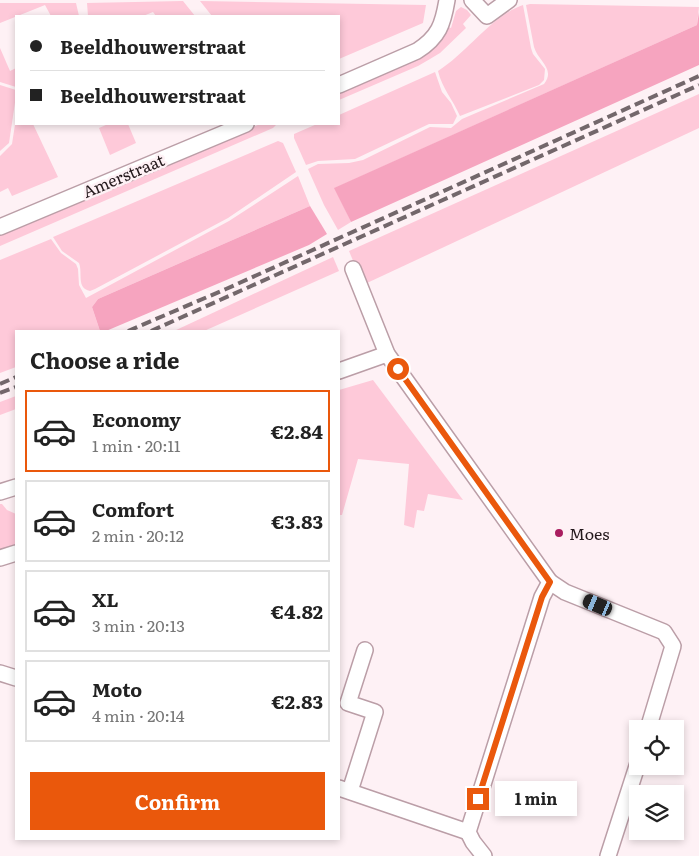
<!DOCTYPE html>
<meta charset="utf-8">
<style>
:root{--surface:#fff;--page:#f6f6f6;--text:#222;--muted:#767676;--line:#e0e0e0;--accent:#ea580c}
body{margin:0;font-family:Literata,serif;background:var(--page);color:var(--text);height:100vh;display:flex;flex-direction:column;font-size:19px;white-space:nowrap}
*{box-sizing:border-box;margin:0}
p{font-size:16px;color:var(--muted)}
.icon{flex:none;width:28px;height:28px;fill:none;stroke:currentColor;stroke-width:2;stroke-linecap:round;stroke-linejoin:round}
.map{position:relative;flex:1;overflow:hidden}
.sheet{position:absolute;left:15px;top:330px;width:325px;height:510px;display:flex;flex-direction:column;background:var(--surface);border-radius:0px;box-shadow:0 2px 8px #0003}
.sheet>*{flex:none}
.hud{position:absolute;left:15px;top:15px;width:325px;height:110px;border-radius:0px;box-shadow:0 2px 8px #0003;display:grid;align-content:center;height:110px;padding:0 15px;background:var(--surface)}
.tools{position:absolute;left:629px;top:720px;display:grid;gap:10px}
.tools a{display:grid;place-items:center;width:55px;height:55px;border-radius:0px;background:var(--surface);box-shadow:0 2px 8px #0003;font-size:25px}
.end{position:absolute;width:22px;height:22px;margin:-11px;border:6px solid #ea580c;background:#fff;box-shadow:0 0 0 2px #fff}
.from{border-radius:50%}
.bubble{position:absolute;height:35px;border-radius:0px;background:var(--surface);box-shadow:0 2px 8px #0003;font-size:16px;font-weight:700;line-height:35px;text-align:center}
.car{position:absolute;width:15px;height:30px;margin:-15px -8px;border-radius:6px;box-shadow:0 0 4px 1px #0007;background:linear-gradient(#222 24%,#8ab4d8 0 40%,#222 0 76%,#8ab4d8 0 86%,#222 0)}
.hud b{display:flex;align-items:center;gap:18px;height:48px;font-size:19px}
.hud b+b{border-top:1px solid var(--line)}
.hud i{width:12px;height:12px;background:var(--text)}
ul{padding:0;list-style:none}
li{display:flex;align-items:center;gap:15px;height:82px;margin:0 10px 8px;padding:0 5px;border:2px solid var(--line);border-radius:0px}
li div{flex:1}
li b{display:block;font-size:19px}
li em{font-style:normal;font-weight:700}
li.active{border-color:var(--accent)}
li>.icon{width:45px;height:45px;stroke-width:1.5}
h2{padding:0 15px;font-size:22px;line-height:60px}
.primary-button{display:flex;gap:10px;margin-top:auto;padding:10px 15px}
.primary-button a{flex:1;height:58px;border-radius:0px;background:var(--accent);color:#fff;font-size:20px;font-weight:700;line-height:58px;text-align:center}
.map>svg:first-child{display:block}
.green{fill:#fec9d9}
.forest{fill:#f6a4bf}
.lines{fill:none;stroke-linecap:round;stroke-linejoin:round}
.street-casing{stroke:#bb9ea7;stroke-width:18}
.street{stroke:#fff;stroke-width:15}
.rail{stroke:#73676b;stroke-width:4;stroke-dasharray:10 5;stroke-linecap:butt}
.route{stroke:#ea580c;stroke-width:6}
.poi-dot{fill:#a91d5f;stroke:#fef1f5;stroke-width:2}
.labels{text-anchor:middle;dominant-baseline:central;stroke-width:5;stroke-linejoin:round;paint-order:stroke}
.street-label{font-size:16px;fill:#23181b;stroke:#fef1f5}
.poi-label{font-size:16px;fill:#23181b;stroke:#fef1f5;text-anchor:start}
</style>
<div class="map">
<svg width="699" height="856" viewBox="0 0 699 856">
<rect width="100%" height="100%" fill="#fef1f5"/>
<!-- green -->
<g class="green">
<path d="M183,1L195,16H156L153,12L143,16H88L87,3Z"/>
<path d="M200,1L426,5L423,23L339,59V16H212Z"/>
<path d="M0,3H76L79,16H51L45,5L0,23Z"/>
<path d="M530,4L699,7L697,25L335,188L351,222L338,230L324,205L308,169L318,164L349,163L363,160L430,127L451,128L462,119L544,84C556,69 538,61 534,47L526,5Z"/>
<path d="M523,5L531,48L533,54L545,69L544,80L539,85L460,116C453,100 442,88 438,71C468,52 491,16 523,5Z"/>
<path d="M461,7L467,10L471,15L463,24L466,28L440,53L430,59L418,66L339,100V90L447,27L451,28L456,11Z"/>
<path d="M0,48L10,71L16,68V87L0,82Z"/>
<path d="M435,72L442,92L451,103L457,116L453,124H429L355,159L318,161L306,165L294,138V134L317,124H339V115Z"/>
<path d="M0,85L16,90V96L9,143L0,151Z"/>
<path d="M699,94V128L367,283L356,268L349,251Z"/>
<path d="M16,118V124H33L58,177L12,196L8,188L0,192V156L12,144Z"/>
<path d="M108,124H128L136,143L110,155L99,128Z"/>
<path d="M260,124H277L273,128L0,246V234Z"/>
<path d="M278,141L283,143L296,172L228,218L95,289L90,291C76,288 83,273 79,263L62,251L53,237Z"/>
<path d="M298,176L310,206L98,299L92,307L100,331H16V367L0,373V260L51,239L61,253L76,264L78,269L79,285L86,298L229,221Z"/>
<path d="M333,257L339,271L204,331H174Z"/>
<path d="M373,380L463,500L428,494L424,511L417,510L414,528L404,525L409,464L358,459L342,515H339V390Z"/>
<path d="M16,396V409L0,415V402Z"/>
<path d="M0,504H2L7,510L16,514V545L0,551Z"/>
</g>
<!-- forest -->
<g class="forest">
<path d="M699,12V65L351,222L334,188L697,25Z"/>
<path d="M310,206L327,234L309,245L106,331H100L92,307L98,299Z"/>
</g>
<g class="lines">
<defs>
<g id="street">
<path d="M472,0L487,16L509,0"/>
<path d="M339,85L417,51C439,37 443,24 447,0"/>
<path d="M0,227L246,124"/>
<path d="M353,269L387,354L550,582L542,597L468,832L473,842L484,856"/>
<path d="M339,371L387,354"/>
<path d="M0,492L16,487"/>
<path d="M0,558L16,553"/>
<path d="M550,582L565,592L664,632L673,646L648,729"/>
<path d="M0,673L16,678"/>
<path d="M339,788L468,832"/>
<path d="M350,791L375,712L348,703L365,650"/>
<path d="M608,856L638,763"/>
</g>
</defs>
<!-- street casing -->
<use href="#street" class="street-casing"/>
<!-- street -->
<use href="#street" class="street"/>
<!-- rail -->
<g class="rail">
<path d="M128,331L226,289L699,76"/>
<path d="M151,331L699,85"/>
<path d="M0,384L16,377"/>
<path d="M0,393L16,387"/>
</g>
</g>
<g class="lines">
<!-- route -->
<path class="route" d="M398,369L550,582L542,597L478,799"/>
</g>
<!-- markers -->
<circle class="poi-dot" cx="559" cy="533" r="5"/>
<g class="labels">
<!-- street labels -->
<g class="street-label">
<text transform="translate(123 175) rotate(-23)">Amerstraat</text>
</g>
<!-- poi labels -->
<g class="poi-label">
<text x="569" y="533">Moes</text>
</g>
</g>
</svg>
<div class="tools">
<a><svg class="icon" aria-label="locate" viewBox="0 0 24 24"><circle cx="12" cy="12" r="6"/><path d="M12 2v4M12 18v4M2 12h4M18 12h4"/></svg></a>
<a><svg class="icon" aria-label="layers" viewBox="0 0 24 24"><path d="M12 4l9 5-9 5-9-5zM3 14l9 5 9-5"/></svg></a>
</div>
<i class="end from" style="left:398px;top:369px"></i>
<i class="end" style="left:478px;top:799px"></i>
<div class="bubble" style="left:495px;top:781px;width:82px">1 min</div>
<i class="car" style="left:598px;top:605px;rotate:293deg"></i>
<div class="hud">
<b><i class="from"></i>Beeldhouwerstraat</b>
<b><i></i>Beeldhouwerstraat</b>
</div>
<section class="sheet">
<h2>Choose a ride</h2>
<ul>
<li class="active"><svg class="icon" aria-label="car" viewBox="0 0 24 24"><path d="M5 17H2v-5l4-1 3-4h7l3 4 3 1v5h-3M9 17h6M6 11h13"/><circle cx="7" cy="17" r="2"/><circle cx="17" cy="17" r="2"/></svg><div><b>Economy</b><p>1 min · 20:11</p></div><em>€2.84</em></li>
<li><svg class="icon" aria-label="car" viewBox="0 0 24 24"><path d="M5 17H2v-5l4-1 3-4h7l3 4 3 1v5h-3M9 17h6M6 11h13"/><circle cx="7" cy="17" r="2"/><circle cx="17" cy="17" r="2"/></svg><div><b>Comfort</b><p>2 min · 20:12</p></div><em>€3.83</em></li>
<li><svg class="icon" aria-label="car" viewBox="0 0 24 24"><path d="M5 17H2v-5l4-1 3-4h7l3 4 3 1v5h-3M9 17h6M6 11h13"/><circle cx="7" cy="17" r="2"/><circle cx="17" cy="17" r="2"/></svg><div><b>XL</b><p>3 min · 20:13</p></div><em>€4.82</em></li>
<li><svg class="icon" aria-label="car" viewBox="0 0 24 24"><path d="M5 17H2v-5l4-1 3-4h7l3 4 3 1v5h-3M9 17h6M6 11h13"/><circle cx="7" cy="17" r="2"/><circle cx="17" cy="17" r="2"/></svg><div><b>Moto</b><p>4 min · 20:14</p></div><em>€2.83</em></li>
</ul>
<div class="primary-button"><a>Confirm</a></div>
</section>
</div>
